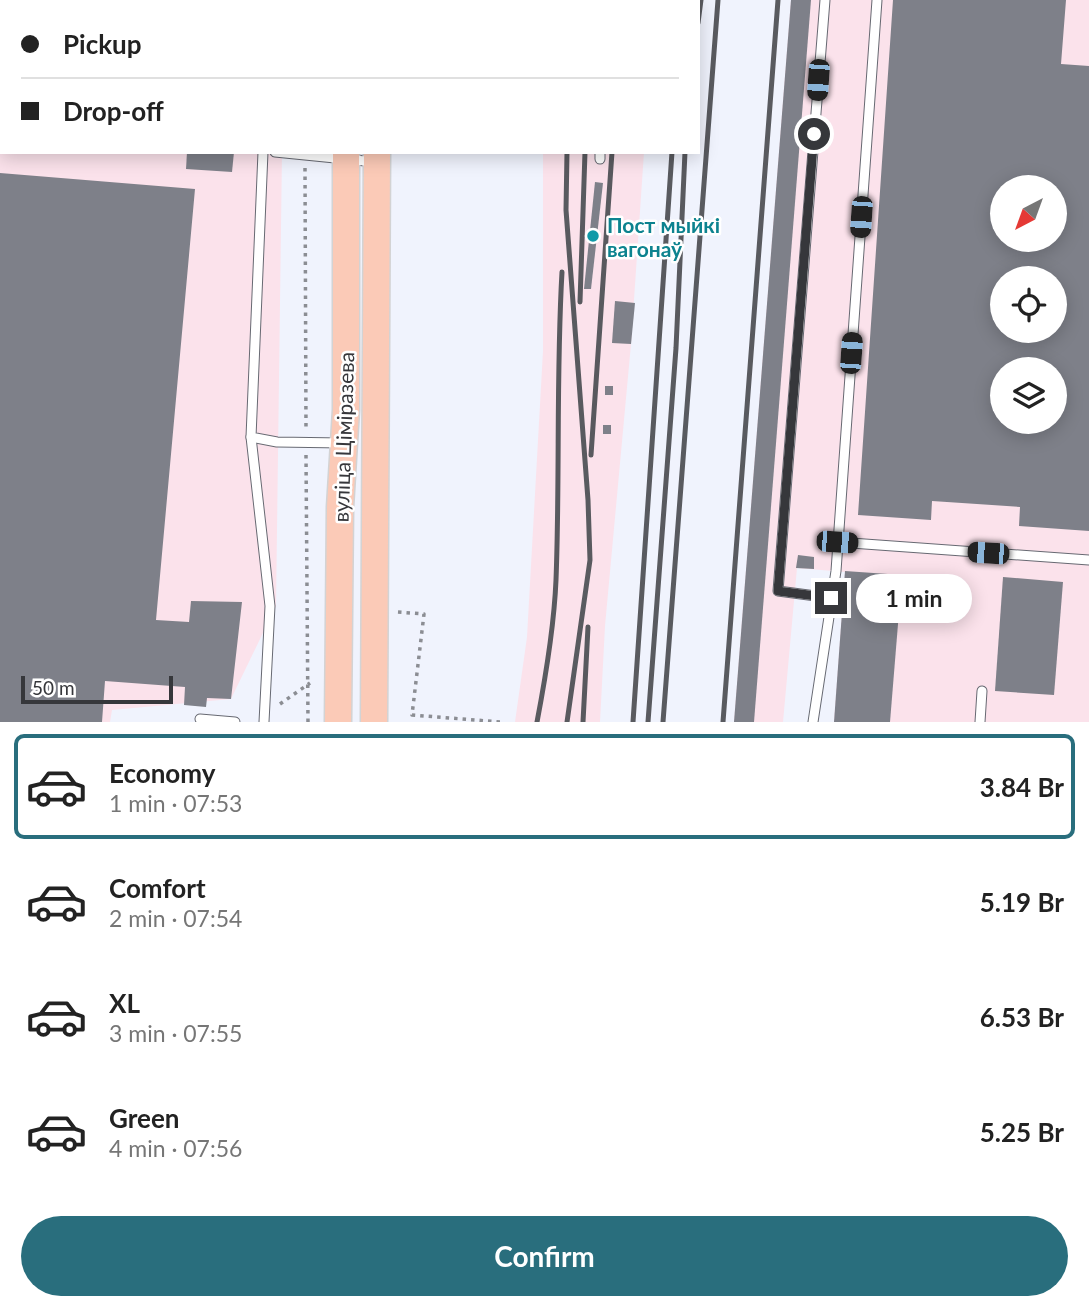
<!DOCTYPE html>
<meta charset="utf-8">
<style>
:root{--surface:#fff;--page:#f2f2f2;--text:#222;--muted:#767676;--line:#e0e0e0;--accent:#296e7d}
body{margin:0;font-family:Lato,sans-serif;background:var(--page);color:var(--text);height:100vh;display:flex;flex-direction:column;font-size:26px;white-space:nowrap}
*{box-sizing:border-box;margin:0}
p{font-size:23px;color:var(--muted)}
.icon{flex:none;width:38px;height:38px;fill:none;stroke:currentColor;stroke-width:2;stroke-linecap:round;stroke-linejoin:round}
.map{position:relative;height:722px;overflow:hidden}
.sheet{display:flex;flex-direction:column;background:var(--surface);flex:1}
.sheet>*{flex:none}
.guide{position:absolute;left:0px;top:0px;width:700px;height:154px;box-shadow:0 4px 18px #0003;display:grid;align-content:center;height:154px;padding:0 21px;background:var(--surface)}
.needle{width:46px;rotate:221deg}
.buttons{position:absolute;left:990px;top:175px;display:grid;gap:14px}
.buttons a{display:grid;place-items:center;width:77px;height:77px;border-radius:50%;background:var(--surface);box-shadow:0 4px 18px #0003;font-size:35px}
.scale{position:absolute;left:21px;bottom:18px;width:152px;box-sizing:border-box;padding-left:7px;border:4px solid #36373b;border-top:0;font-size:19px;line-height:24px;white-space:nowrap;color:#36373b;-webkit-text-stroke:5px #fff;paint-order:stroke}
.end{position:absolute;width:32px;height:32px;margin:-16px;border:9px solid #36373b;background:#fff;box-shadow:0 0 0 4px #fff}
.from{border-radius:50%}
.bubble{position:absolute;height:49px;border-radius:24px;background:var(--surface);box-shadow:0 4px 18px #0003;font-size:23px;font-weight:700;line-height:49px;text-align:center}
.car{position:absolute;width:21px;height:42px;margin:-21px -10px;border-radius:9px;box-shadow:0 0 5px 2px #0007;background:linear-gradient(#222 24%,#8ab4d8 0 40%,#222 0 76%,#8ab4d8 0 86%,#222 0)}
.guide b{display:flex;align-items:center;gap:24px;height:66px;font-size:26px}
.guide b+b{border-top:2px solid var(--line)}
.guide i{width:18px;height:18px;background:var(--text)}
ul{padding:12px 0 0;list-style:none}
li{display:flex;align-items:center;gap:21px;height:105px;margin:0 14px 10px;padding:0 7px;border:4px solid transparent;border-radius:10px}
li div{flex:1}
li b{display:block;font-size:26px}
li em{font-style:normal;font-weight:700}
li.selected{border-color:var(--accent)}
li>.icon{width:63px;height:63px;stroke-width:1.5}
.action{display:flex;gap:14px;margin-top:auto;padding:14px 21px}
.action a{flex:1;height:80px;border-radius:42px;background:var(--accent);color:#fff;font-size:28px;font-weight:700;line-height:80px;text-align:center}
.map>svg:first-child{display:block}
.industrial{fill:#fbe2eb;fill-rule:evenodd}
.building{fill:#7e8089;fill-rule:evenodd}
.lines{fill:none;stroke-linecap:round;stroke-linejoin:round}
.lane-casing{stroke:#676972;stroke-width:11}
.primary-casing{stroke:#d3d3d4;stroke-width:29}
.path{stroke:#8b8d93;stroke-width:3.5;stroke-dasharray:3.5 5;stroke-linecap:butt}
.lane{stroke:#fff;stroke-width:9}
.primary{stroke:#fbcab7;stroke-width:26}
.rail{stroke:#595a5f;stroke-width:5}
.route{stroke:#36373b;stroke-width:9}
.culture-dot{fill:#0f9aa8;stroke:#fff;stroke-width:2.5}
.labels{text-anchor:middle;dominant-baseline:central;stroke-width:5;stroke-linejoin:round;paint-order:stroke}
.culture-label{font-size:21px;font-weight:bold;fill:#0d838f;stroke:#fff;text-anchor:start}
.street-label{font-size:21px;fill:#36373b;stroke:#fff}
</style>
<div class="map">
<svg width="1089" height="722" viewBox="0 0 1089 722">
<rect width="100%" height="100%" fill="#f0f3fd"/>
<!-- industrial -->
<g class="industrial">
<path d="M0,0H286L2,2V152H282L276,606L231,699L112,710L110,722H0Z"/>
<path d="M520,0H661L660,2Z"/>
<path d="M791,0H1089V722H834L845,572L797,568L783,722H734ZM1003,187H1055V240H1003ZM1003,278H1055V331H1003ZM1003,369H1055V422H1003Z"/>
<path d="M543,152H644L631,344L605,626L600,722H515L527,637L543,351Z"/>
</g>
<!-- building -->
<g class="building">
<path d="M791,0H811L754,722H734Z"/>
<path d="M893,0H1066L1061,64L1089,66V531L1019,526L1020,507L932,501L931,520L858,515ZM1003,187H1055V240H1003ZM1003,278H1055V331H1003ZM1003,369H1055V422H1003Z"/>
<path d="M187,152H234L232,172L186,169Z"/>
<path d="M0,173L195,189L156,620L189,622L191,601L242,602L231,699L207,698L206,707L184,705L185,687L105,681L102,722H0Z"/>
<path d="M595,182L603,183L591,289H584Z"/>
<path d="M615,301L635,303L631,344L612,343Z"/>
<rect x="605" y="386" width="8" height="9"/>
<rect x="603" y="425" width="8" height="9"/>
<path d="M798,555L814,557V569L796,568Z"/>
<path d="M845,571L902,575L890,722H834Z"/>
<path d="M1003,577L1063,582L1054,695L995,691Z"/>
</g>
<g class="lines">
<defs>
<g id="lane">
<path d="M825,0L778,591L831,598"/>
<path d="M608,2V0"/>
<path d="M0,44H2"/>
<path d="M0,132H2"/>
<path d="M263,152L251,437L277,442L342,443"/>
<path d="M275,152L375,162"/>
<path d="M600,159V152"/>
<path d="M251,437L270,606L264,722"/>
<path d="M837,542L1089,560"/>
<path d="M200,719L235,722"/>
<path d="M813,722L836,571L877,0"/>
<path d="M980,722L982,691"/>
</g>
<g id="primary">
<path d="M376,0V2"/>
<path d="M347,2V0"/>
<path d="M338,722L340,507L346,410V152"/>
<path d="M374,722L377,152"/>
</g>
</defs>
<!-- lane casing -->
<use href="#lane" class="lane-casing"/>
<!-- primary casing -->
<use href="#primary" class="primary-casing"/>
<!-- path -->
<g class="path">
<path d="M304,0V2"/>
<path d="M305,168L306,430"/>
<path d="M306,455L308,722"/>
<path d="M398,612L424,614L412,715L500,722"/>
<path d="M280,704L310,683"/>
</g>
<!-- lane -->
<use href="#lane" class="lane"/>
<!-- primary -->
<use href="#primary" class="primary"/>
<!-- rail -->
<g class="rail">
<path d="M559,0V2"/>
<path d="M574,2V0"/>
<path d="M592,2V0"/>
<path d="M630,2V0"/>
<path d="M686,2V0"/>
<path d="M698,23L701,0"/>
<path d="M567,152L566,210L588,500L590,560L567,722"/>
<path d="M580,302L585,152"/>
<path d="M591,455L612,152"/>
<path d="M537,722C546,675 554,628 556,580C560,477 556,375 562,272"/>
<path d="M583,722L588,627"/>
<path d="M633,722L672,152"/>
<path d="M648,722L676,348L685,152"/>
<path d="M663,722L718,0"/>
<path d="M723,722L778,0"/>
</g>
</g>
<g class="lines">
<!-- route -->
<path class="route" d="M814,134L778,591L831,598"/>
</g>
<!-- markers -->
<circle class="culture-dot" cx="593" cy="236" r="7"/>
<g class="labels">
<!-- culture labels -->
<g class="culture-label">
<text x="607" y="224">Пост мыйкі<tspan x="607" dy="24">вагонаў</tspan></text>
</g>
<!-- street labels -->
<g class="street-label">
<text transform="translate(343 437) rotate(-88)">вуліца Ціміразева</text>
</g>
</g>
</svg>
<div class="buttons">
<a><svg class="needle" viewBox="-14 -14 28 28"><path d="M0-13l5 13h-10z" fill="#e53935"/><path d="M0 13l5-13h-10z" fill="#767676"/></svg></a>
<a><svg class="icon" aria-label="locate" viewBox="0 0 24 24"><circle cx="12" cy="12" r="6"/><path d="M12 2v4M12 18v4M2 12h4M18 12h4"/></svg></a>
<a><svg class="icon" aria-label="layers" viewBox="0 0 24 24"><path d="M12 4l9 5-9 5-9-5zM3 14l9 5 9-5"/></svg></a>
</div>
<div class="scale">50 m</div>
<i class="end from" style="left:814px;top:134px"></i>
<i class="end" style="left:831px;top:598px"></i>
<div class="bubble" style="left:856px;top:574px;width:116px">1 min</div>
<i class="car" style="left:818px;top:80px;rotate:184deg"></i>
<i class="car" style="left:861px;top:217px;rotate:184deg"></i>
<i class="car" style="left:851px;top:353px;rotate:4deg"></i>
<i class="car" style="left:837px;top:542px;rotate:94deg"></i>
<i class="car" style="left:988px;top:553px;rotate:274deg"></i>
<div class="guide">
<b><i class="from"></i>Pickup</b>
<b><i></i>Drop-off</b>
</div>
</div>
<section class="sheet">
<ul>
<li class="selected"><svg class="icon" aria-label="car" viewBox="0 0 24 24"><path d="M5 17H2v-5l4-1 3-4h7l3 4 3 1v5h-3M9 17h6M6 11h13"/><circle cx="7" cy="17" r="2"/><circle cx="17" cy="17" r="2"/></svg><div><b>Economy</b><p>1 min · 07:53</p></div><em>3.84 Br</em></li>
<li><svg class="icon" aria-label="car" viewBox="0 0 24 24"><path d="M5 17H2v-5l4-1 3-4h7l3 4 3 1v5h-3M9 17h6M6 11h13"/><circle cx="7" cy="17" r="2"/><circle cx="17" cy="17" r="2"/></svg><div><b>Comfort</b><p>2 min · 07:54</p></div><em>5.19 Br</em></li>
<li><svg class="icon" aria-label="car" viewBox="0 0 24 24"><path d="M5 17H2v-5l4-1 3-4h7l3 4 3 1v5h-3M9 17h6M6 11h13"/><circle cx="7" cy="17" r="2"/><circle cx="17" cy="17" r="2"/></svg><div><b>XL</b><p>3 min · 07:55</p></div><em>6.53 Br</em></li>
<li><svg class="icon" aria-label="car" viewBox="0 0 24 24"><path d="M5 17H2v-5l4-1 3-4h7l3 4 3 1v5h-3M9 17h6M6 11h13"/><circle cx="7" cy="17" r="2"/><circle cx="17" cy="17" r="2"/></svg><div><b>Green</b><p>4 min · 07:56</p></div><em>5.25 Br</em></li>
</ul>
<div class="action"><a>Confirm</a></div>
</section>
